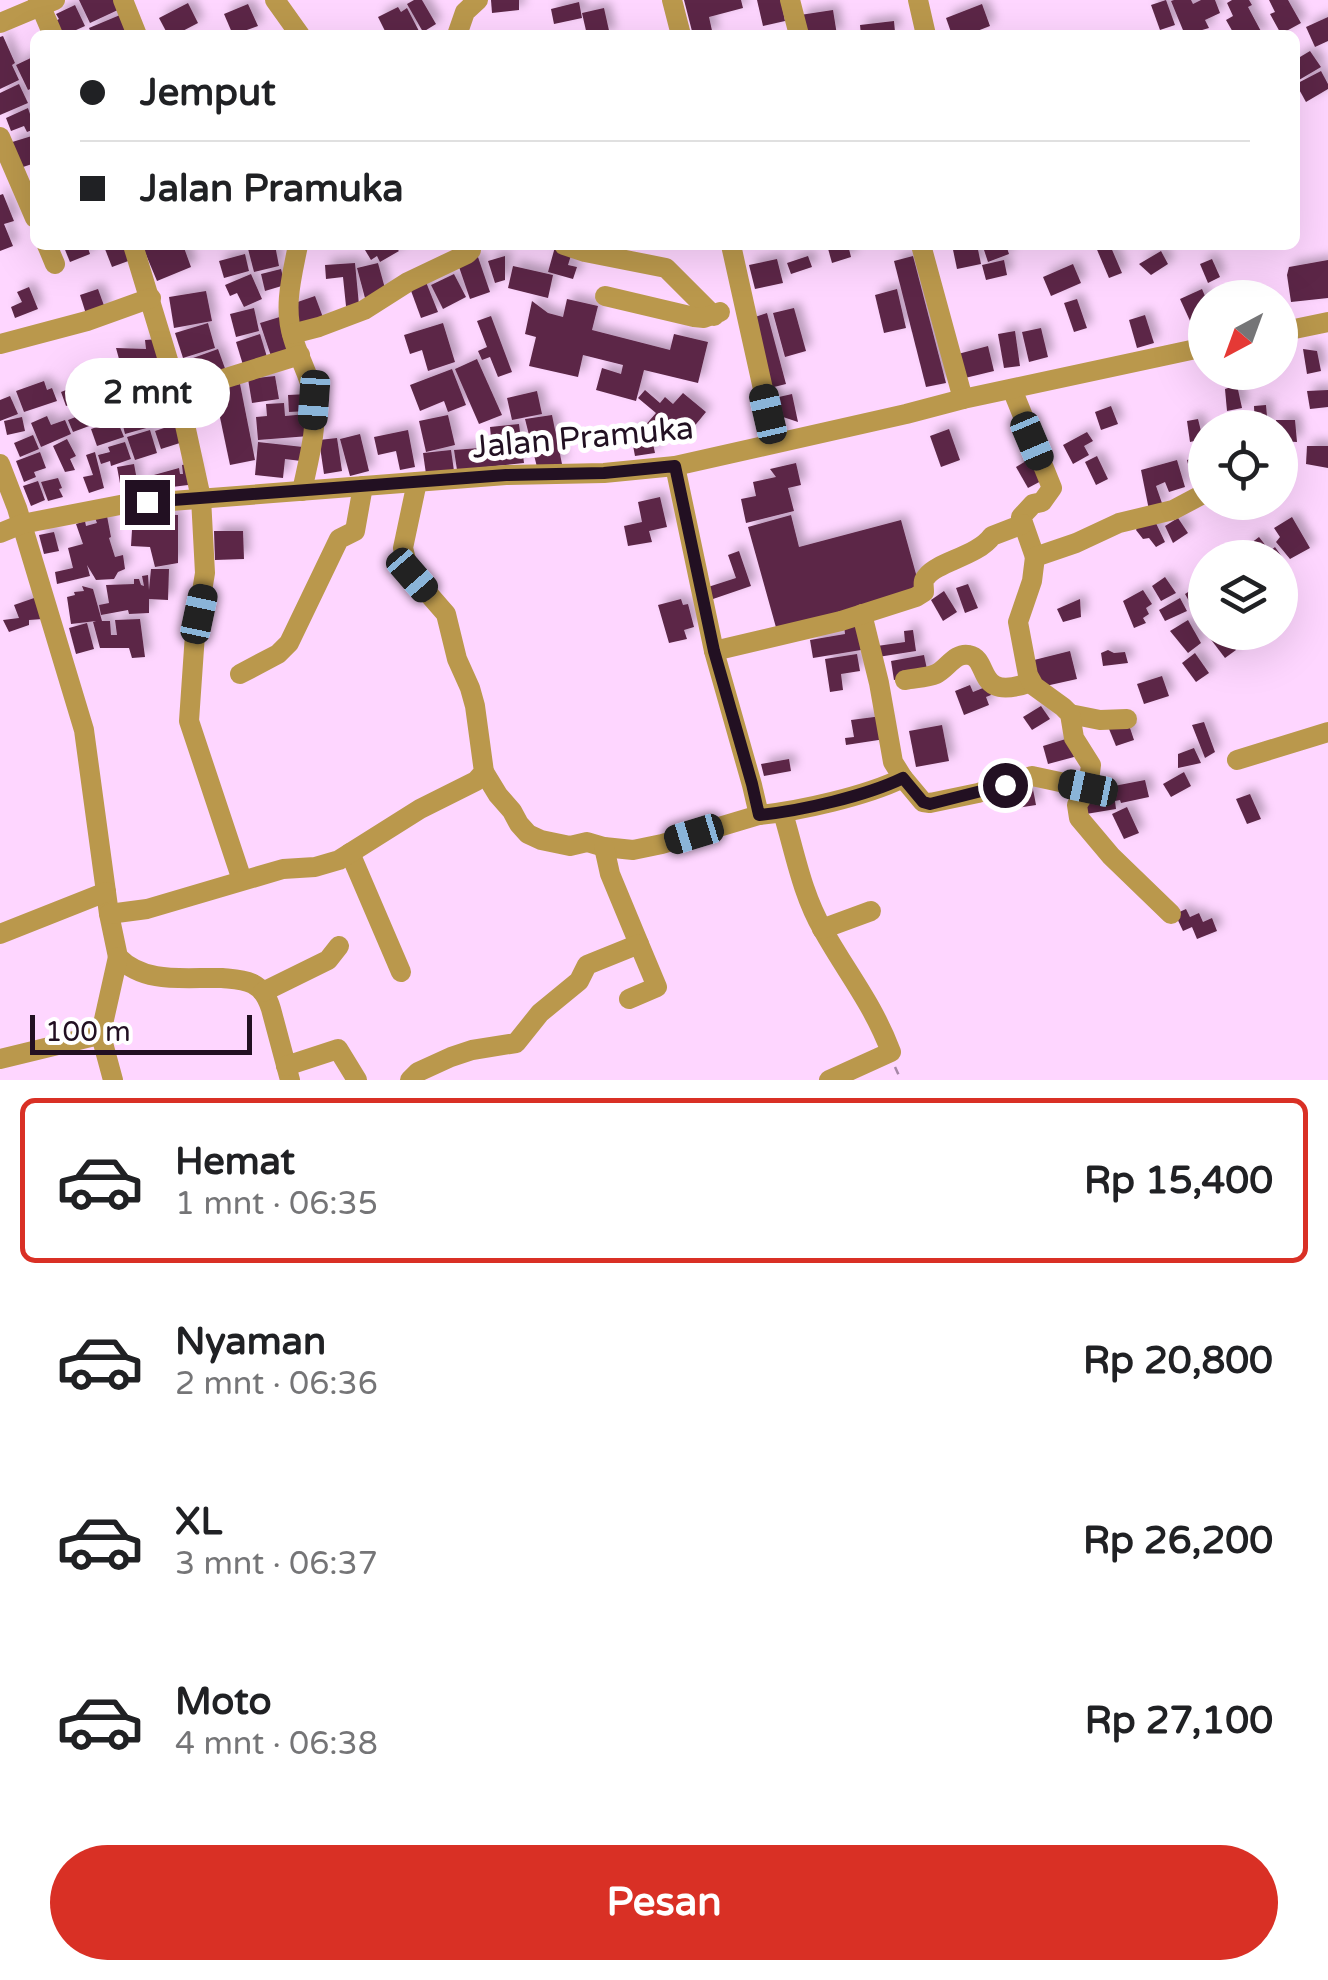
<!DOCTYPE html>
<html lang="id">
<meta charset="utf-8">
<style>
:root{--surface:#fff;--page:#f6f6f6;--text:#202124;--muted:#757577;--line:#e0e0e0;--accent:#d93025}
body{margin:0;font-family:"Varela Round",sans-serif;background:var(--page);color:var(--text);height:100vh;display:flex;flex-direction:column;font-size:38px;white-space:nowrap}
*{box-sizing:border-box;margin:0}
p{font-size:32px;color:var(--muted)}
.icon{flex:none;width:55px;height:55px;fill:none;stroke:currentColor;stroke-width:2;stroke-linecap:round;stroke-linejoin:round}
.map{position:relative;height:1080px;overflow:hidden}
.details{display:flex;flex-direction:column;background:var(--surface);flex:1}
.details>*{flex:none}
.hud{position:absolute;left:30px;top:30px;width:1270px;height:220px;border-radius:15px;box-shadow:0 10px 40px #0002;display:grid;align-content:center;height:220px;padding:0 50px;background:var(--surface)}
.needle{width:65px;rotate:221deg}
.fabs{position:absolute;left:1188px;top:280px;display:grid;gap:20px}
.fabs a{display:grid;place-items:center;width:110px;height:110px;border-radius:50%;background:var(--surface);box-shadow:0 10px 40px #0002;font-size:50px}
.scale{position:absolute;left:30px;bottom:25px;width:222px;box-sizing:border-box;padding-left:10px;border:5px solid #221022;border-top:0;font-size:28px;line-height:35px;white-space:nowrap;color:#221022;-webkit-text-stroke:8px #fff;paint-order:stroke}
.end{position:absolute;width:45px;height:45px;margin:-22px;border:12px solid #221022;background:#fff;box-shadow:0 0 0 5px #fff}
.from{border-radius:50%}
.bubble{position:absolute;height:70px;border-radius:35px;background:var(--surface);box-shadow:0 10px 40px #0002;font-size:32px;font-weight:700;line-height:70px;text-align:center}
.car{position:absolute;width:30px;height:60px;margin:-30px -15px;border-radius:12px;box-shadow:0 0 8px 2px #0007;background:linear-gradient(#222 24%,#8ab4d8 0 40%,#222 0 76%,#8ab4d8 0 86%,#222 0)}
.hud b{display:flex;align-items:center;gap:35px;height:95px;font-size:38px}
.hud b+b{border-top:2px solid var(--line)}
.hud i{width:25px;height:25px;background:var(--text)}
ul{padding:18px 0 0;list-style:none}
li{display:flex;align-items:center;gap:30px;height:165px;margin:0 20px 15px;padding:0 30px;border:5px solid transparent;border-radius:15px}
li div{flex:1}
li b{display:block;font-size:38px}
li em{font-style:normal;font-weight:700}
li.current{border-color:var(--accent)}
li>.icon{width:90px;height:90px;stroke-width:1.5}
.primary-button{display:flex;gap:20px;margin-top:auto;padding:20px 50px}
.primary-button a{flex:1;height:115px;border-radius:60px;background:var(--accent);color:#fff;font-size:40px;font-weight:700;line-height:115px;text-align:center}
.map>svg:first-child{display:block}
.building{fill:#5b2746;filter:url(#shadow)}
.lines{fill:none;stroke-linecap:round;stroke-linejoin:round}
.path{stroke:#a687a7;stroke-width:2.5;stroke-dasharray:8 8;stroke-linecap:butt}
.minor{stroke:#ba984c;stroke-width:20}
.route{stroke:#221022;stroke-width:12}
.labels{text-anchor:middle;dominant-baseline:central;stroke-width:10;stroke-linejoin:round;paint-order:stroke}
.street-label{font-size:32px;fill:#221022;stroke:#fff}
</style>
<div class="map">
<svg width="1328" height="1080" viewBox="0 0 1328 1080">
<defs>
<filter id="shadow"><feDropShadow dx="6" dy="-6" stdDeviation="5" flood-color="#0004"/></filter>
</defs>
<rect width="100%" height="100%" fill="#fed6ff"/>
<!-- building -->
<g class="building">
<path d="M79,0H116L120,9L90,23Z"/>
<path d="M414,0H422L436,24L423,32L407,4Z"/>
<path d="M491,0H519V10L492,13Z"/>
<path d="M684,0H741L743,8L709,17L713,35H693Z"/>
<path d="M757,0H781L785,21L763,26Z"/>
<path d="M1166,0L1175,25L1160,30L1151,5Z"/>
<path d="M1174,0H1191L1193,4L1201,0H1215L1220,13L1205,20L1209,28L1185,35L1171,1Z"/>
<path d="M1232,0H1249L1252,5L1248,7L1263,35H1241L1239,31L1234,34L1226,20L1233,16L1227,3Z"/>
<path d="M1269,0H1288L1301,23L1281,34L1270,14L1275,12Z"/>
<path d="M579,2L582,18L554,24L551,9Z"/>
<path d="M188,3L198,23L175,35H168L159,18Z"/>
<path d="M248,4L258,26L233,35L224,14Z"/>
<path d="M982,4L990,26L967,35H952L946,18Z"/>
<path d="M75,5L85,26L65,35H58L52,23L59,19L56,14Z"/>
<path d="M398,7L401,12L407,8L420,33L387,35L378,17Z"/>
<path d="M604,8L610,35H587L582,13Z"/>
<path d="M833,10L837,35H803L800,15Z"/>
<path d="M120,15L128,35H92L89,28Z"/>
<path d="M1328,17V41L1315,47L1306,27Z"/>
<path d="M894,21L895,32L861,35L860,25Z"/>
<path d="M3,36L15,63L12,65L19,80L0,89V37Z"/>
<path d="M1310,51L1321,67L1299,80L1295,74V60Z"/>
<path d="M35,56V87L28,90L16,65Z"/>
<path d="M1321,71L1328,84V89L1306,102L1296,84Z"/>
<path d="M19,84L28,103L0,115V93Z"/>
<path d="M28,108L35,129L27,132L24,126L11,131L6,118Z"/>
<path d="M35,135V163L20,168L9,143Z"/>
<path d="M3,194L14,221L4,224L13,246L0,251V195Z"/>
<path d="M63,245H87L90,254L70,262Z"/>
<path d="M114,245H125L131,260L112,267L105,249Z"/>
<path d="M142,245H157L159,248L166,245H183L191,267L157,281Z"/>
<path d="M247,245H275L279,266L254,272Z"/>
<path d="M362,245H404L397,249L399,251L380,262L377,256L371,260Z"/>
<path d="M827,245H848L851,257L832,263Z"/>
<path d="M952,245H977L981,264L957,269Z"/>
<path d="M1001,245H1006L1009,254L988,262L984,250Z"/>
<path d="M1095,245H1110L1122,273L1109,278Z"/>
<path d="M555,247L572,252L568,265L577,267L573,279L548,272Z"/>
<path d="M1161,251L1168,264L1151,275L1139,264Z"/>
<path d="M245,254L249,271L224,278L219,261Z"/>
<path d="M505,256V280L495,283L488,261Z"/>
<path d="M808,256L812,267L791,274L787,263Z"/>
<path d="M913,256L946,383L926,387L894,261Z"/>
<path d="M478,257L490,292L470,299L458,264Z"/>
<path d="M777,259L783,283L755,289L749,265Z"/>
<path d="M1212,259L1220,277L1208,283L1200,264Z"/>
<path d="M1004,260L1007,275L986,280L982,265Z"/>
<path d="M1328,260V298L1291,302L1287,275L1289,267Z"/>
<path d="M355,263L359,305L346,306L343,277L326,279L325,265Z"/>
<path d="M378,263L386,292L365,298L357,268Z"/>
<path d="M1073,264L1081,283L1051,296L1043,277Z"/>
<path d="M513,266L553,275L548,298L508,288Z"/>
<path d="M281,269L285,285L265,291L261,274Z"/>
<path d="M251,274L262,299L244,307L237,293L230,296L225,285Z"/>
<path d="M454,274L466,297L443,309L431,285Z"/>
<path d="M426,282L438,312L421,318L410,288Z"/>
<path d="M29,287L38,309L15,318L11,307L22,302L17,292Z"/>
<path d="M98,289L106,311L87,317L80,295Z"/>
<path d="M897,289L906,328L884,333L875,295Z"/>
<path d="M1202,289L1205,296V316L1191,323L1180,299Z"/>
<path d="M206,291L212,321L174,328L169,297Z"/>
<path d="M315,296L324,320L298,330L289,305Z"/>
<path d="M567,299L598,306L592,330L670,350L674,334L708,342L698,383L644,370L636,401L596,390L602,368L621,374L623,365L583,355L578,377L529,366L536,337L525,334L532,301L548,313L563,317Z"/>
<path d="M1077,299L1087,328L1074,332L1064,303Z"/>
<path d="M254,308L259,331L236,337L230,314Z"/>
<path d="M794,308L806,351L785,357L773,313Z"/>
<path d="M767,313L786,384L766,389L749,319Z"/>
<path d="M1145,315L1154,343L1137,348L1129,320Z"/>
<path d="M283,316L294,349L271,356L260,323Z"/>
<path d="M491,316L512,372L498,377L490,357L482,360L478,351L487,347L477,321Z"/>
<path d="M208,323L215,348L183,358L175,333Z"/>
<path d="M443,323L455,362L428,371L422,350L410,354L404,335Z"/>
<path d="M1041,328L1048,357L1029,362L1022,332Z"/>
<path d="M1015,331L1020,366L1004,368L998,334Z"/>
<path d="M260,334L267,357L243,365L236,342Z"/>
<path d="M160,339L165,374L156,375L160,400L124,408L121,394L113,395L111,379L124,377L116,348L146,349L145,340Z"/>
<path d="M988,346L994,371L965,378L958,354Z"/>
<path d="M218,349L227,374L191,386L182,362Z"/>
<path d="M1303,349L1317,351L1321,371L1307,374Z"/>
<path d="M477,359L502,415L479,424L455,369Z"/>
<path d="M452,369L466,405L448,412L444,401L420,411L410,385Z"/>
<path d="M102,374L110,395L93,401L85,380Z"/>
<path d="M275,376L279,399L252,403L248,379Z"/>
<path d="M79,377L87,399L66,406L61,392L71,388L69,381Z"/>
<path d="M44,381L47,390L52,388L57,401L24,412L16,391Z"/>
<path d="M240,384L255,460L230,465L214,389Z"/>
<path d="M1237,385L1242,408L1227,411L1225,389Z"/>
<path d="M645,390L660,403L665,397L673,404L683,393L706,412L683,440L664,424L652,439L655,453L635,456L630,430L643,428L656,413L638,398Z"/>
<path d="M1328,390V407L1310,409L1307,391Z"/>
<path d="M537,391L542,414L512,420L507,398Z"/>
<path d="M308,394L309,411L289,412L288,395Z"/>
<path d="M792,394L798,422L783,417L770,399Z"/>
<path d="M10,396L18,414L0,421V400Z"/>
<path d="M170,401L176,420L155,427L149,408Z"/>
<path d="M284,403L285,416L307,414L309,436L258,440L256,417L267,416L266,404Z"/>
<path d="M1266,405L1268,428H1255L1254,406Z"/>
<path d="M1111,406L1118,424L1101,430L1095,412Z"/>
<path d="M94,407L100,422L73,432L68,420L83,414L81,411Z"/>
<path d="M146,411L150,427L125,434L121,418Z"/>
<path d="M448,415L455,445L426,452L419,421Z"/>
<path d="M552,415L562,464L537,467L525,419Z"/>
<path d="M47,416L51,425L65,420L71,434L41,447L31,423Z"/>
<path d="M22,417L25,431L7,435L4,421Z"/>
<path d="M1198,419L1203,439L1190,442L1187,421Z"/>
<path d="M117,420L124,437L97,446L91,429Z"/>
<path d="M1276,420H1295L1297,442L1280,441V428H1275Z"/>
<path d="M176,424L183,442L161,449L155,431Z"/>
<path d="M519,424L524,463L457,470L454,450L492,447L490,427Z"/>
<path d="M949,429L960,460L941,467L930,436Z"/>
<path d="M150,430L157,453L135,460L127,437Z"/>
<path d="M408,430L415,467L400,470L396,451L378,455L374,437Z"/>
<path d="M1087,432L1093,441L1084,446L1089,455L1073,464L1063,445Z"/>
<path d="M360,434L369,471L350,476L340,439Z"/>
<path d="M33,435L39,449L20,457L14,443Z"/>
<path d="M337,438L342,471L324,474L319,440Z"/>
<path d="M67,439L76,456L70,459L75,470L65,472L53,446Z"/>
<path d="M125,442L131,459L111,466L110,461L101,464L98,455L110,452L108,447Z"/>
<path d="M258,442L303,447L301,461L285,459L283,478L255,475Z"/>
<path d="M1307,446H1328V468L1306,464Z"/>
<path d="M451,450L454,471L426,474L423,453Z"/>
<path d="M40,452L46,468L34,472L36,477L24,482L16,461Z"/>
<path d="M95,452L104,488L89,493L83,477L93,475L86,455Z"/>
<path d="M1097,456L1108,479L1096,485L1085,462Z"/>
<path d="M1198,456L1205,481L1193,484L1187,460Z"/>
<path d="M1031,458L1043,480L1028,488L1016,467Z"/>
<path d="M1177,460L1185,487L1169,492L1165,482L1156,486L1163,506L1149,510L1141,470Z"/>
<path d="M192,463L196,484L164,488V485L147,490L143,478L179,468L180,474H183L182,465Z"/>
<path d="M796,463L801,485L788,488L794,511L746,523L741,499L756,496L753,482L776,477L770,469Z"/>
<path d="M134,464L139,491L122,494L117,467Z"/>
<path d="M58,478L62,488L59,489L63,497L48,501L41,482Z"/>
<path d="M38,481L45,500L31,506L23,486Z"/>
<path d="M660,497L667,527L649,531L652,542L628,546L624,526L642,522L638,502Z"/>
<path d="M133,514L178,515V563L155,567L150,547L131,546Z"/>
<path d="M791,515L799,547L901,520L921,592L777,631L748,527Z"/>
<path d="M107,516L111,537L109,538L115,557L123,555L125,569L118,572L114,579L96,580L87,565L90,576L57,584L55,572L73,568L68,548L83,544L76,524L85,521L86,526L97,523L95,518Z"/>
<path d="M1153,517L1165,542L1156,547L1149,538L1143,539L1136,530L1142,519Z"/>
<path d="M1292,517L1310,548L1290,559L1276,542L1280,537L1274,528Z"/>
<path d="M1178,518L1188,533L1173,543L1165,526Z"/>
<path d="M214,531H243L244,559L215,560Z"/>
<path d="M54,532L59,551L44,554L39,535Z"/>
<path d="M1259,537L1270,551L1275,547L1285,561L1280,565V558H1256L1247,546Z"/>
<path d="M739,551L751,586L713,599L708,587L736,578L728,555Z"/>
<path d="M151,569H169L168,600L149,599V613L129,614L128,610L101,615L99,605L109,603L106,585L134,584V579H139L141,585L144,586L142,576L148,575L149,590Z"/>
<path d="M1165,577L1176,593L1161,601L1152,586Z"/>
<path d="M968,584L978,608L965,613L956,588Z"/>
<path d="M1199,585L1205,595V613L1198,617L1185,594Z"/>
<path d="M82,586L93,589L102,621H110L111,635H117L115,620L140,619L145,657L132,658L129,648H100L93,622L96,621L71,624L67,597L75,595L74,592L84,591Z"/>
<path d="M1143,590L1152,604L1146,608L1149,614L1143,618L1146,623L1134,628L1123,601Z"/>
<path d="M944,591L957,612L943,621L931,600Z"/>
<path d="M37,597L43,619L29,620V625L9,632L3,620L19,618L14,605Z"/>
<path d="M1180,598L1187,611L1165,621L1159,610Z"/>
<path d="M681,599L683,605L688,604L694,627L684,630L687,639L669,643L658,605Z"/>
<path d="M1080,599L1081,617L1063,622L1057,609Z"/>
<path d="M1188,620L1201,643L1188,653L1170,631Z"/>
<path d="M87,623L94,649L76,654L69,628Z"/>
<path d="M856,623L861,650L813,658L810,640L845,634L844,625Z"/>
<path d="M913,630L916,651L878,657L877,646L905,642L904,631Z"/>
<path d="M1216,632H1224L1236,650L1225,658L1209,637Z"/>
<path d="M1108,650L1114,653L1125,652L1128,663L1103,666L1101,653Z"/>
<path d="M1070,651L1077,679L1041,687L1034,660Z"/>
<path d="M1195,653L1209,673L1196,682L1182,663Z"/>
<path d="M857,654L860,671L841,674L843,690L830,692L825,659Z"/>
<path d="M924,655L928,674L894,680L891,661Z"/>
<path d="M1162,676L1169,696L1144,704L1137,684Z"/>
<path d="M970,685L973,692L988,686L991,695L986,697L989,705L964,715L955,691Z"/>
<path d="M1041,706L1050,719L1032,730L1023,717Z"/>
<path d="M882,716L885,739L846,745L845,738L854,737L851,720Z"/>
<path d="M1128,722L1134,740L1116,746L1109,729Z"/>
<path d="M1204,722L1215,752L1205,758L1192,725Z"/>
<path d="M942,725L949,761L916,767L909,731Z"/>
<path d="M1069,738L1074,757L1048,764L1043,746Z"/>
<path d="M1194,748L1201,763L1178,768V754Z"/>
<path d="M789,759L791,771L764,776L761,764Z"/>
<path d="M1184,772L1191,786L1171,797L1163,784Z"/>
<path d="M1145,780L1149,797L1121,803L1120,800L1115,801L1116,809L1086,814L1084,803L1088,791Z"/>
<path d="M1032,784L1036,805L1017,808L1013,788Z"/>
<path d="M1250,794L1261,819L1247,824L1236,799Z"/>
<path d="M1127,807L1139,833L1124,839L1112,814Z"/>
<path d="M1186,909L1190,917L1199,913L1203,922L1212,918L1217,931L1197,939L1192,927L1183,931L1175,914Z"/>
</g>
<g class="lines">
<!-- path -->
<path class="path" d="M895,1067L901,1080"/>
<!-- minor -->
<g class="minor">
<path d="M38,0L53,35"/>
<path d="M123,0L137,35"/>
<path d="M275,0L300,35"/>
<path d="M672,0L681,35"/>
<path d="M790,0L799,35"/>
<path d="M918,0L926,35"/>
<path d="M0,23L55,0"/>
<path d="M457,35L465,12L478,0"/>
<path d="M0,137L35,218"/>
<path d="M47,245L55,264"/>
<path d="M133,245L178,393L201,498L205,573L195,634L189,721L242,880"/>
<path d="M298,245C292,276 283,307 293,338C299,359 310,376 314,398C318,427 308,462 302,491"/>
<path d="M564,245L585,252L666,268L714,316"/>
<path d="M731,245L775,443"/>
<path d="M921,245L963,399"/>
<path d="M605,296L694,317L704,318L720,312"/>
<path d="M1280,332L1328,322"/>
<path d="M292,334L319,327L364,310L408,282L467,254L471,250V245"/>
<path d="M0,344L87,321L151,298"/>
<path d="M1012,389L1052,488L1042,502L1033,504L1021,517L1035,557"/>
<path d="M178,393L300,355"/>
<path d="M0,464L17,508L84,730L109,914L118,957C145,985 187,977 222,978C232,979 244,979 253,984C263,989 268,999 271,1009L290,1080"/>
<path d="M675,466L714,651L752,785L759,815C800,811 866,796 903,778L893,762L879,683L862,614"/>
<path d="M0,533L22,524L120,505L506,475L604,473L675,466L906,414L963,399L1205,347"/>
<path d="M714,651L841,621L916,597L924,592C924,585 922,581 927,576C937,562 978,556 992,536L1023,524"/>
<path d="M240,674L278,654L289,643L339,539L355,531L363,486"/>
<path d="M905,680C914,678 927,678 936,674C947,669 955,652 969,655C991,659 974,703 1031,682"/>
<path d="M1070,714L1100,720L1127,719"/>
<path d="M1237,760L1328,732"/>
<path d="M484,772L498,795L512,811L519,824L528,834L541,840L570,846L587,842L604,847L633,850L662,844L759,815"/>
<path d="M903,778L923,802L930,803L978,793L1032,776L1088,788"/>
<path d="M783,813C795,853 802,894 823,930C847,973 873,1004 891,1052L829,1080"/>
<path d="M604,847L610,874L639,944"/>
<path d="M350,853L401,972"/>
<path d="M109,914L147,909L283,869L315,867L339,860L420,809L476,781L484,772L475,706L470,688L457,659L446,614L412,575L407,564L403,548L417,482"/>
<path d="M1171,914L1111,856L1079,818L1077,805L1088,788L1091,765L1074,738L1070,714L1063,707L1034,686L1028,675L1018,622L1032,581L1035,557L1076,543L1119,523L1173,510L1205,493"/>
<path d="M822,929L871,911"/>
<path d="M0,934L106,892"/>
<path d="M263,992L328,960L339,946"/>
<path d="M0,1059L103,1034"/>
<path d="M286,1066L338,1049L357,1080"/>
<path d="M113,1080L103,1043V1024L118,957"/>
<path d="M410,1080L418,1072L451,1057L472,1050L516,1043L540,1013L579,981L587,965L639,944L657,987L629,999"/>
</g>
</g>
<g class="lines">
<!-- route -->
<path class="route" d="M147,502L506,475L604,473L675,466L714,651L752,784L759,815C800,811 866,796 903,778L923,802L930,804L1005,785"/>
</g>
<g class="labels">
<!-- street labels -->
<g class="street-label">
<text transform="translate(583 438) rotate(-5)">Jalan Pramuka</text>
</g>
</g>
</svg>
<div class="fabs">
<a><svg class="needle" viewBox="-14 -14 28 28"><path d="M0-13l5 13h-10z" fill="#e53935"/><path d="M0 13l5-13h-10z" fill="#757577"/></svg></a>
<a><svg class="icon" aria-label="locate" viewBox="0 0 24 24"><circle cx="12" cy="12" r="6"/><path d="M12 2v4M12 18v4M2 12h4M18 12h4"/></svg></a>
<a><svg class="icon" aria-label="layers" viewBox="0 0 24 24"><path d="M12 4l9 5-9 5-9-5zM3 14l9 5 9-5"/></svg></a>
</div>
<div class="scale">100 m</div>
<i class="end from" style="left:1005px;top:785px"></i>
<i class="end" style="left:147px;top:502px"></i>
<div class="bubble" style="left:65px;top:358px;width:165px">2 mnt</div>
<i class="car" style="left:314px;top:400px;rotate:184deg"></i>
<i class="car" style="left:768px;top:414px;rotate:347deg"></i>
<i class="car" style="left:1032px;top:441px;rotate:157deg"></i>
<i class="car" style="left:412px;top:575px;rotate:139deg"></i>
<i class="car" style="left:199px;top:614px;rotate:12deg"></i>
<i class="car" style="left:1088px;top:788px;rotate:282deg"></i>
<i class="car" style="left:694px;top:834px;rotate:253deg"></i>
<div class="hud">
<b><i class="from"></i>Jemput</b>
<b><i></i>Jalan Pramuka</b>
</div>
</div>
<section class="details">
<ul>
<li class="current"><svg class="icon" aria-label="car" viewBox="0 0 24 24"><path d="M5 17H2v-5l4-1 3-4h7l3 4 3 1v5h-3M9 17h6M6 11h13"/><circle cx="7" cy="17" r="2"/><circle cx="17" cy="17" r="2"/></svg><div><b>Hemat</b><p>1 mnt · 06:35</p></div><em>Rp 15,400</em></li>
<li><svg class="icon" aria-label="car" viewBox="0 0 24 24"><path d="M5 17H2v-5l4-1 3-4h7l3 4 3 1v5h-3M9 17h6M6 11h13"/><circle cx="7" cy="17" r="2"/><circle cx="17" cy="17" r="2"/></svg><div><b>Nyaman</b><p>2 mnt · 06:36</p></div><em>Rp 20,800</em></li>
<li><svg class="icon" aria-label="car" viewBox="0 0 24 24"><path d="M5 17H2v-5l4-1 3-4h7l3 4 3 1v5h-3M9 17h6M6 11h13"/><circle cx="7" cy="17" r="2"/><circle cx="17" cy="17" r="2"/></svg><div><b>XL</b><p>3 mnt · 06:37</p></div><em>Rp 26,200</em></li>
<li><svg class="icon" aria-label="car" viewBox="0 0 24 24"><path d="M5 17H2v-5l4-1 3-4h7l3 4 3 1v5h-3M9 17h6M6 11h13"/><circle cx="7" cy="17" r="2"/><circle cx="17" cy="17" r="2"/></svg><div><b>Moto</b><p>4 mnt · 06:38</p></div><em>Rp 27,100</em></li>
</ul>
<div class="primary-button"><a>Pesan</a></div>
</section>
